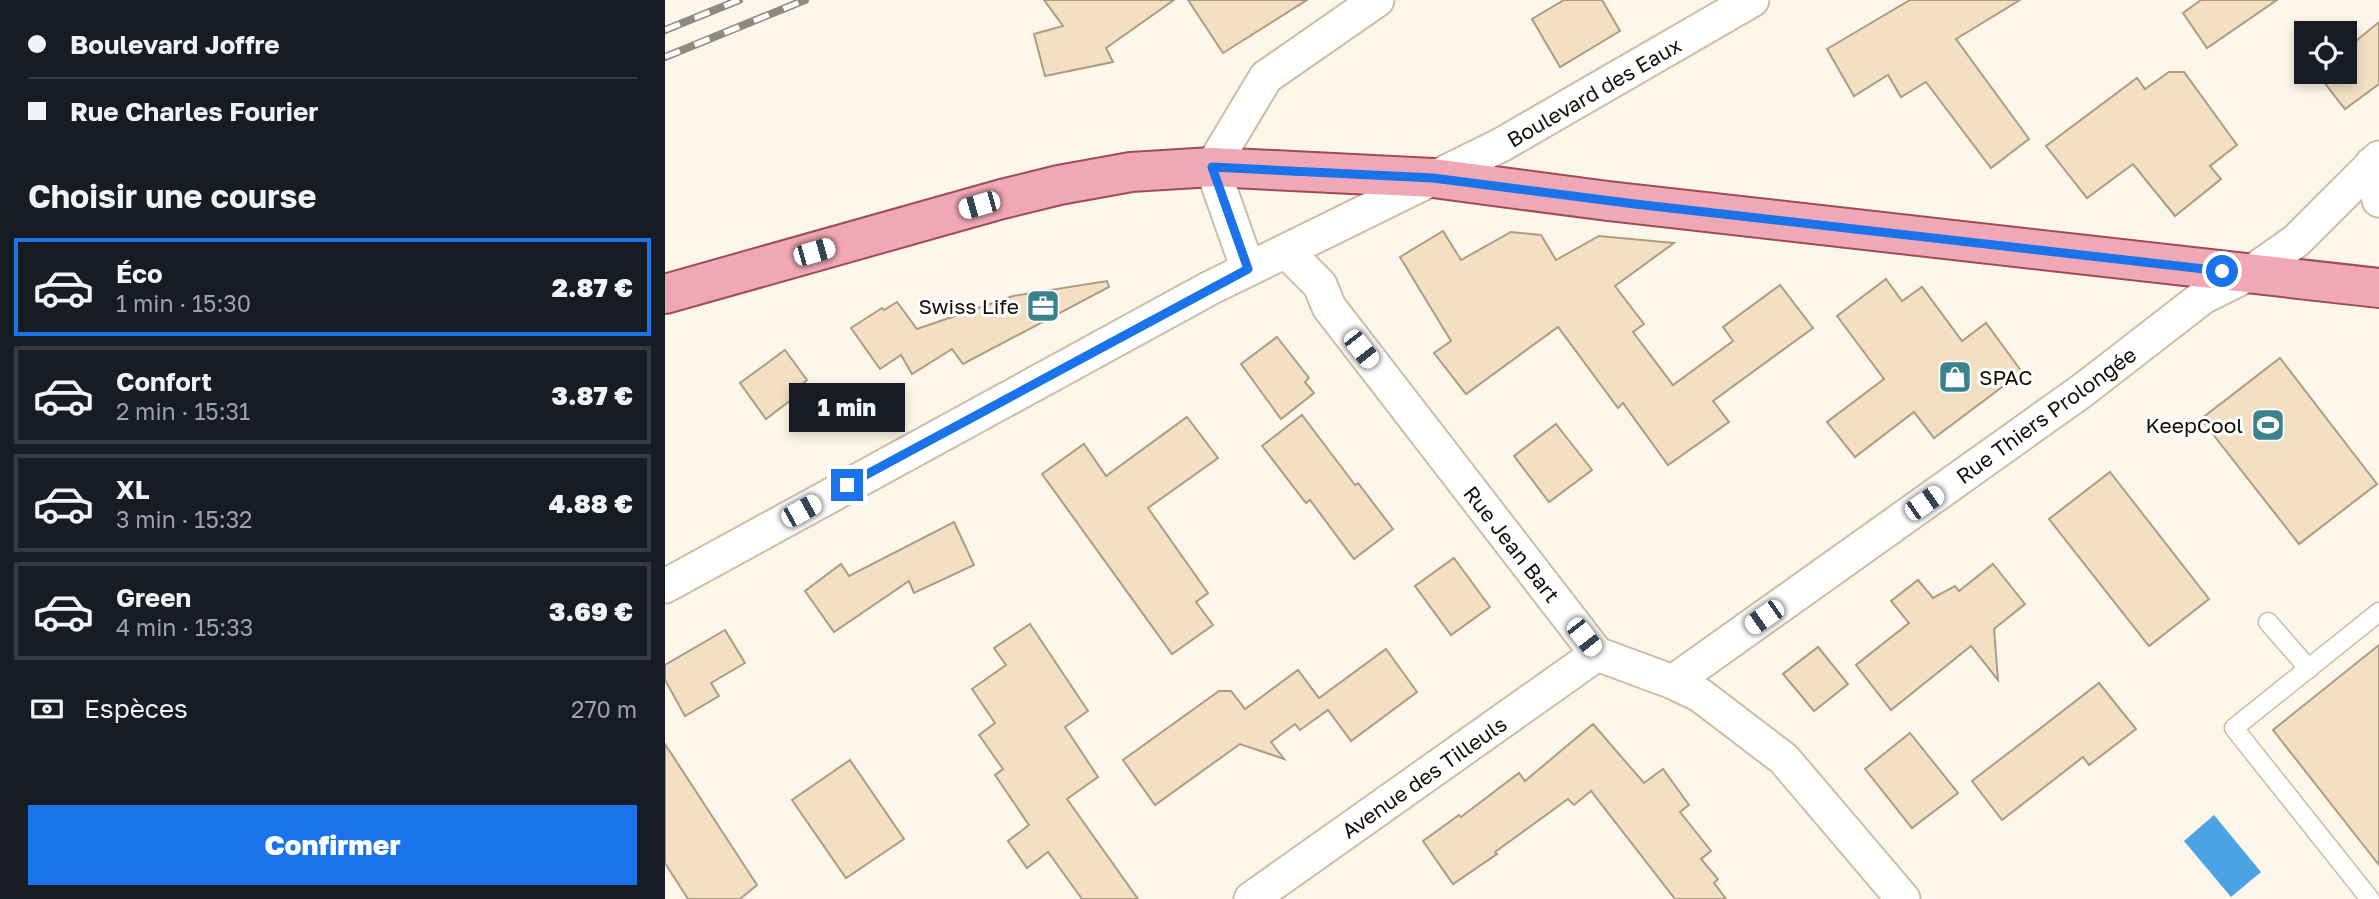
<!DOCTYPE html>
<html lang="fr">
<meta charset="utf-8">
<style>
:root{--surface:#171b24;--page:#242831;--text:#f1f3f6;--muted:#9ea1a6;--line:#363941;--accent:#1a73e8}
body{margin:0;font-family:"Golos Text",sans-serif;background:var(--page);color:var(--text);height:100vh;display:flex;flex-direction:column;font-size:26px;white-space:nowrap}
*{box-sizing:border-box;margin:0}
p{font-size:23px;color:var(--muted)}
.icon{flex:none;width:38px;height:38px;fill:none;stroke:currentColor;stroke-width:2;stroke-linecap:round;stroke-linejoin:round}
.map{position:relative;flex:1;overflow:hidden}
.panel{display:flex;flex-direction:column;background:var(--surface);width:665px}
.panel>*{flex:none}
.hud{display:grid;align-content:center;height:154px;padding:0 28px;background:var(--surface)}
.controls{position:absolute;left:1629px;top:21px;display:grid;gap:14px}
.controls a{display:grid;place-items:center;width:63px;height:63px;border-radius:0px;background:var(--surface);box-shadow:0 4px 10px #0003;font-size:35px}
.end{position:absolute;width:32px;height:32px;margin:-16px;border:9px solid #1a73e8;background:#fff;box-shadow:0 0 0 4px #fff}
.from{border-radius:50%}
.bubble{position:absolute;height:49px;border-radius:0px;background:var(--surface);box-shadow:0 4px 10px #0003;font-size:23px;font-weight:800;line-height:49px;text-align:center}
.car{position:absolute;width:21px;height:42px;margin:-21px -10px;border-radius:9px;box-shadow:0 0 5px 2px #0007;background:linear-gradient(#fff 24%,#345 0 40%,#fff 0 76%,#345 0 86%,#fff 0)}
.hud b{display:flex;align-items:center;gap:24px;height:66px;font-size:26px}
.hud b+b{border-top:2px solid var(--line)}
.hud i{width:18px;height:18px;background:var(--text)}
ul{padding:0;list-style:none}
li{display:flex;align-items:center;gap:21px;height:98px;margin:0 14px 10px;padding:0 14px;border:4px solid var(--line);border-radius:0px}
li div{flex:1}
li b{display:block;font-size:26px}
li em{font-style:normal;font-weight:800}
li.selected{border-color:var(--accent)}
li>.icon{width:63px;height:63px;stroke-width:1.5}
h2{padding:0 28px;font-size:32px;line-height:84px}
.pay{display:flex;align-items:center;gap:18px;height:77px;padding:0 28px;font-size:26px}
.pay p{margin-inline-start:auto}
.primary-button{display:flex;gap:14px;margin-top:auto;padding:14px 28px}
.primary-button a{flex:1;height:80px;border-radius:0px;background:var(--accent);color:#fff;font-size:28px;font-weight:800;line-height:80px;text-align:center}
main{display:flex;flex:1;min-height:0}
.map>svg:first-child{display:block}
.water{fill:#4ba3e5}
.building{fill:#f3e0c2;stroke:#ae9c80;stroke-width:2}
.lines{fill:none;stroke-linecap:round;stroke-linejoin:round}
.lane-casing{stroke:#d0bda0;stroke-width:21}
.street-casing{stroke:#d0bda0;stroke-width:37}
.primary-casing{stroke:#9d4c58;stroke-width:42}
.lane{stroke:#fff;stroke-width:18}
.street{stroke:#fff;stroke-width:33}
.primary{stroke:#f1a8b6;stroke-width:38}
.rail-casing{stroke:#90897f;stroke-width:8}
.rail{stroke:#fff;stroke-width:5;stroke-dasharray:16;stroke-linecap:butt}
.route{stroke:#1a73e8;stroke-width:9}
.labels{text-anchor:middle;dominant-baseline:central;stroke-width:6;stroke-linejoin:round;paint-order:stroke}
.street-label{font-size:21px;fill:#130d04;stroke:#fff}
.poi-label{font-size:21px;fill:#130d04;stroke:#fff;text-anchor:end}
</style>
<main>
<section class="panel">
<div class="hud">
<b><i class="from"></i>Boulevard Joffre</b>
<b><i></i>Rue Charles Fourier</b>
</div>
<h2>Choisir une course</h2>
<ul>
<li class="selected"><svg class="icon" aria-label="car" viewBox="0 0 24 24"><path d="M5 17H2v-5l4-1 3-4h7l3 4 3 1v5h-3M9 17h6M6 11h13"/><circle cx="7" cy="17" r="2"/><circle cx="17" cy="17" r="2"/></svg><div><b>Éco</b><p>1 min · 15:30</p></div><em>2.87 €</em></li>
<li><svg class="icon" aria-label="car" viewBox="0 0 24 24"><path d="M5 17H2v-5l4-1 3-4h7l3 4 3 1v5h-3M9 17h6M6 11h13"/><circle cx="7" cy="17" r="2"/><circle cx="17" cy="17" r="2"/></svg><div><b>Confort</b><p>2 min · 15:31</p></div><em>3.87 €</em></li>
<li><svg class="icon" aria-label="car" viewBox="0 0 24 24"><path d="M5 17H2v-5l4-1 3-4h7l3 4 3 1v5h-3M9 17h6M6 11h13"/><circle cx="7" cy="17" r="2"/><circle cx="17" cy="17" r="2"/></svg><div><b>XL</b><p>3 min · 15:32</p></div><em>4.88 €</em></li>
<li><svg class="icon" aria-label="car" viewBox="0 0 24 24"><path d="M5 17H2v-5l4-1 3-4h7l3 4 3 1v5h-3M9 17h6M6 11h13"/><circle cx="7" cy="17" r="2"/><circle cx="17" cy="17" r="2"/></svg><div><b>Green</b><p>4 min · 15:33</p></div><em>3.69 €</em></li>
</ul>
<div class="pay"><svg class="icon" aria-label="cash" viewBox="0 0 24 24"><path d="M3 7h18v10H3z"/><circle cx="12" cy="12" r="2"/></svg>Espèces<p>270 m</p></div>
<div class="primary-button"><a>Confirmer</a></div>
</section>
<div class="map">
<svg width="1714" height="899" viewBox="0 0 1714 899">
<rect width="100%" height="100%" fill="#fdf6ea"/>
<!-- water -->
<path class="water" d="M1549,815L1596,872L1566,897L1519,841Z"/>
<!-- building -->
<g class="building">
<path d="M379,0H509L441,48L448,62L380,76L369,34L398,26Z"/>
<path d="M523,0H642L558,53Z"/>
<path d="M899,0H937L955,31L895,67L867,19Z"/>
<path d="M1245,0H1355L1291,39L1364,139L1326,168L1261,82L1236,97L1223,75L1189,96L1162,49Z"/>
<path d="M1536,0H1612L1542,48L1518,13Z"/>
<path d="M1714,22V84L1680,109L1651,72H1680V50Z"/>
<path d="M1504,72H1519L1572,145L1545,166L1556,179L1510,216L1468,164L1422,198L1381,146L1472,78L1480,89Z"/>
<path d="M778,231L796,260L846,232L876,235L891,260L934,236L1009,243L950,286L979,324L968,332L1008,385L1068,341L1058,327L1115,285L1148,328L1048,401L1064,422L1003,465L958,403L953,408L893,327L801,394L769,353L786,341L735,257Z"/>
<path d="M1221,279L1237,301L1257,287L1297,341L1321,323L1357,372L1269,438L1249,412L1190,457L1162,422L1219,379L1172,316Z"/>
<path d="M442,281L444,287L298,364L287,349L247,374L236,355L215,369L186,328L217,308L219,310L232,302L252,329L348,296Z"/>
<path d="M612,337L644,378L640,382L649,393L616,419L576,364Z"/>
<path d="M120,350L142,380L128,392L131,396L101,419L75,383Z"/>
<path d="M1615,358L1712,484L1634,544L1536,419Z"/>
<path d="M637,415L690,485L693,483L728,529L689,559L645,500L641,503L597,446Z"/>
<path d="M522,417L553,458L483,508L543,593L531,602L548,625L507,654L377,474L419,444L441,476Z"/>
<path d="M891,424L927,470L884,502L849,456Z"/>
<path d="M1445,472L1544,599L1484,646L1384,519Z"/>
<path d="M289,522L309,565L249,593L244,581L169,632L140,591L176,564L184,576Z"/>
<path d="M789,558L825,607L786,635L750,586Z"/>
<path d="M1328,564L1360,604L1329,629L1333,680L1306,646L1226,710L1191,665L1244,623L1226,601L1253,580L1268,598L1290,586L1294,591Z"/>
<path d="M365,624L423,711L400,727L433,777L402,799L473,899H417L383,852L362,868L343,841L364,825L330,775L338,769L314,735L330,723L307,689L341,665L329,648Z"/>
<path d="M60,630L80,663L46,683L54,696L20,716L0,680V665Z"/>
<path d="M1714,645V865L1608,730Z"/>
<path d="M1153,647L1183,684L1149,711L1118,674Z"/>
<path d="M721,649L752,692L686,741L663,710L635,730L630,724L606,742L619,759L575,744L490,805L458,760L554,691H566L580,709L633,670L654,698Z"/>
<path d="M1434,683L1471,729L1424,765L1418,757L1337,820L1307,781Z"/>
<path d="M928,724L979,783L998,769L1024,805L1015,812L1046,851L1036,859L1053,879L1049,883L1061,899H1010L926,791L909,805L903,799L830,852L832,854L788,884L758,841L794,815L796,817L854,773L860,781Z"/>
<path d="M1245,733L1293,793L1247,828L1200,769Z"/>
<path d="M0,744L92,885L75,899H23L0,863Z"/>
<path d="M185,760L239,839L181,878L127,800Z"/>
</g>
<g class="lines">
<defs>
<g id="lane">
<path d="M1603,622L1644,669"/>
<path d="M1705,899L1569,728L1714,612"/>
</g>
<g id="street">
<path d="M1707,164L1714,200"/>
<path d="M621,251L655,285L664,307L932,654L1008,682L1035,695L1119,759L1238,899"/>
<path d="M583,269L547,167L601,77L712,0"/>
<path d="M0,586L545,288L836,145L1087,0"/>
<path d="M1008,682L1418,390L1538,297L1584,274L1631,241L1714,158"/>
<path d="M586,899L932,654"/>
</g>
<path id="primary" d="M0,294L337,199L394,185L466,172L547,167L768,178L943,201L1714,288"/>
</defs>
<!-- lane casing -->
<use href="#lane" class="lane-casing"/>
<!-- street casing -->
<use href="#street" class="street-casing"/>
<!-- primary casing -->
<use href="#primary" class="primary-casing"/>
<!-- lane -->
<use href="#lane" class="lane"/>
<!-- street -->
<use href="#street" class="street"/>
<!-- primary -->
<use href="#primary" class="primary"/>
<defs>
<g id="rail">
<path d="M0,30L74,0"/>
<path d="M0,57L140,0"/>
</g>
</defs>
<!-- rail casing -->
<use href="#rail" class="rail-casing"/>
<!-- rail -->
<use href="#rail" class="rail"/>
</g>
<g class="lines">
<!-- route -->
<path class="route" d="M182,485L583,269L547,167L768,178L970,204L1557,271"/>
</g>
<!-- icons -->
<defs>
<symbol id="office-square" viewBox="-11 -11 22 22"><rect x="-9" y="-9" width="18" height="18" rx="4" fill="#3b838a" stroke="#fff"/><path d="M-6-3h4V-5.5h4V-3h4V5H-6ZM-1-4.5V-3h2v-1.5ZM-6 0V1H6V0Z" fill="#fff"/></symbol>
<symbol id="shop-square" viewBox="-11 -11 22 22"><rect x="-9" y="-9" width="18" height="18" rx="4" fill="#3b838a" stroke="#fff"/><path d="M-5-2.5h2.3a2.7 3.5 0 0 1 5.4 0H5L5.5 6h-11ZM-1.5-2.5h3a1.5 2.3 0 0 0-3 0Z" fill="#fff"/></symbol>
<symbol id="stadium-square" viewBox="-11 -11 22 22"><rect x="-9" y="-9" width="18" height="18" rx="4" fill="#3b838a" stroke="#fff"/><path d="M0-5a6.5 5 0 1 0 0 10a6.5 5 0 1 0 0-10ZM-3.5-1.8h7v3.6h-7Z" fill="#fff"/></symbol>
</defs>
<g fill-rule="evenodd">
<use href="#office-square" x="359" y="287" width="38" height="38"/>
<use href="#shop-square" x="1271" y="358" width="38" height="38"/>
<use href="#stadium-square" x="1584" y="406" width="38" height="38"/>
</g>
<g class="labels">
<!-- street labels -->
<g class="street-label">
<text transform="translate(929 92) rotate(-30)">Boulevard des Eaux</text>
<text transform="translate(1381 415) rotate(-36)">Rue Thiers Prolongée</text>
<text transform="translate(847 544) rotate(52)">Rue Jean Bart</text>
<text transform="translate(759 777) rotate(-35)">Avenue des Tilleuls</text>
</g>
<!-- poi labels -->
<g class="poi-label">
<text x="354" y="306">Swiss Life</text>
<text x="1314" y="377" text-anchor="start">SPAC</text>
<text x="1578" y="425">KeepCool</text>
</g>
</g>
</svg>
<div class="controls">
<a><svg class="icon" aria-label="locate" viewBox="0 0 24 24"><circle cx="12" cy="12" r="6"/><path d="M12 2v4M12 18v4M2 12h4M18 12h4"/></svg></a>
</div>
<i class="end from" style="left:1557px;top:271px"></i>
<i class="end" style="left:182px;top:485px"></i>
<div class="bubble" style="left:124px;top:383px;width:116px">1 min</div>
<i class="car" style="left:314px;top:205px;rotate:254deg"></i>
<i class="car" style="left:149px;top:252px;rotate:74deg"></i>
<i class="car" style="left:696px;top:349px;rotate:142deg"></i>
<i class="car" style="left:1259px;top:503px;rotate:55deg"></i>
<i class="car" style="left:136px;top:511px;rotate:61deg"></i>
<i class="car" style="left:1099px;top:617px;rotate:235deg"></i>
<i class="car" style="left:919px;top:637px;rotate:142deg"></i>
</div>
</main>
